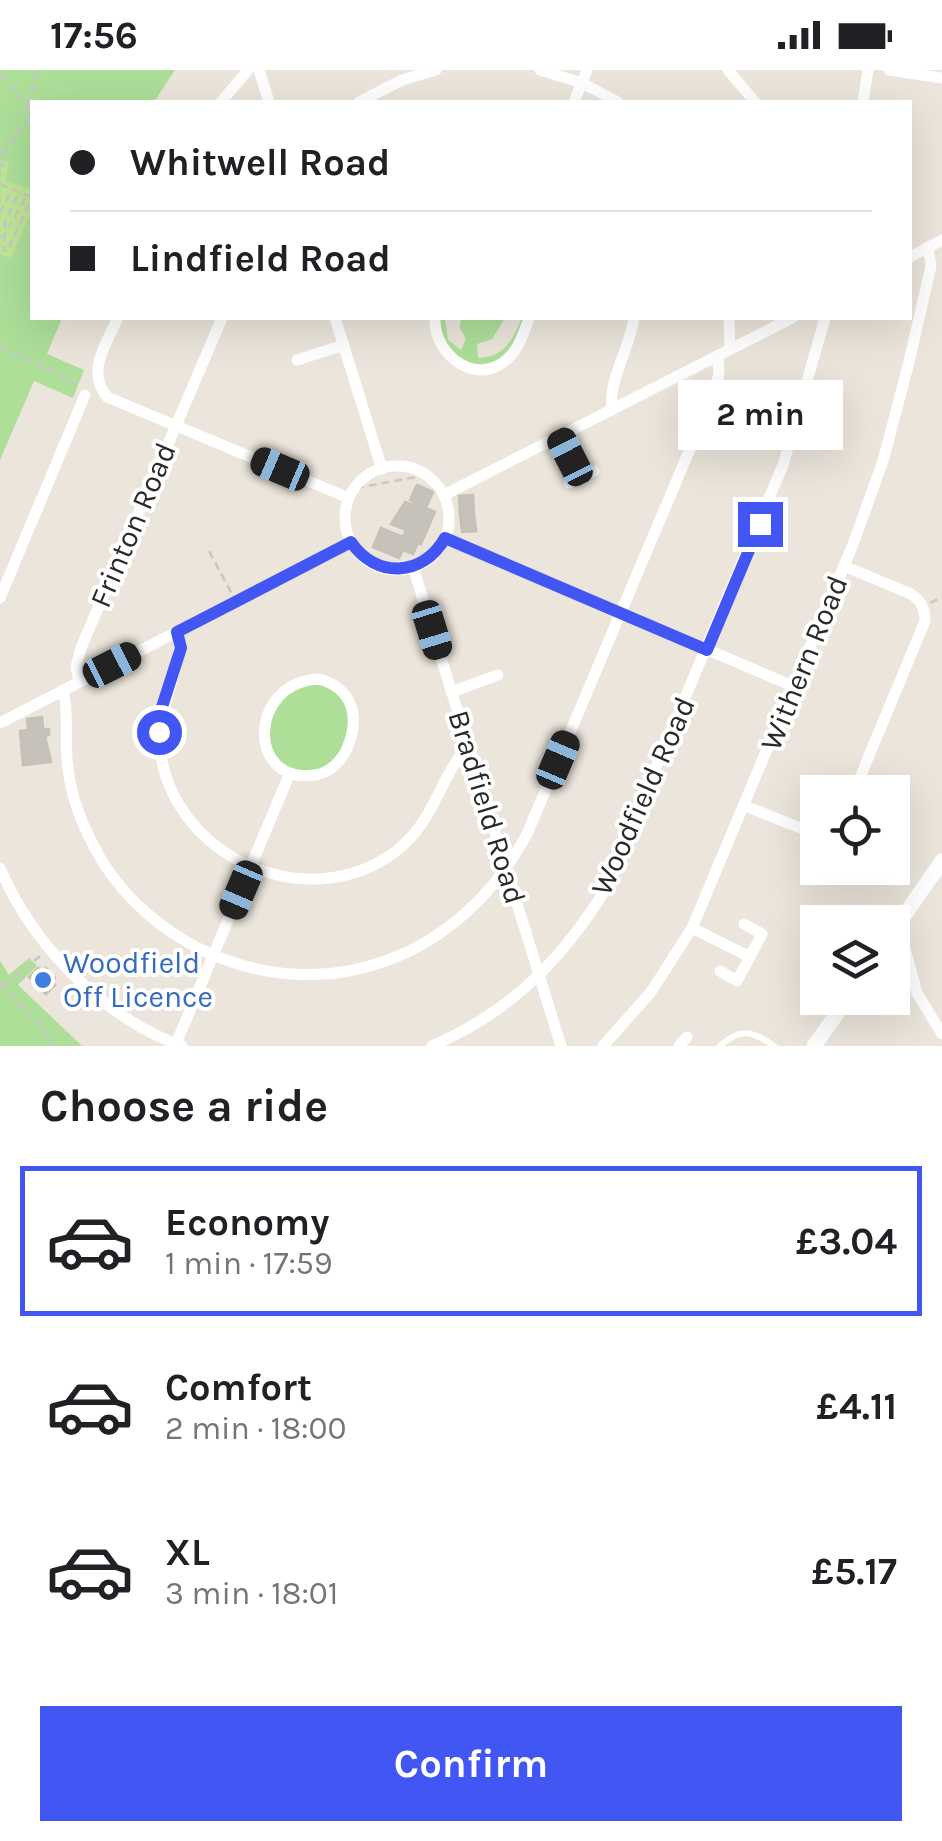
<!DOCTYPE html>
<meta charset="utf-8">
<style>
:root{--surface:#fff;--page:#f6f6f6;--text:#202124;--muted:#757577;--line:#e0e0e0;--accent:#4156f2}
body{margin:0;font-family:Karla,sans-serif;background:var(--page);color:var(--text);height:100vh;display:flex;flex-direction:column;font-size:38px;white-space:nowrap}
*{box-sizing:border-box;margin:0}
p{font-size:32px;color:var(--muted)}
.icon{flex:none;width:55px;height:55px;fill:none;stroke:currentColor;stroke-width:2;stroke-linecap:round;stroke-linejoin:round}
.map{position:relative;height:976px;overflow:hidden}
.panel{display:flex;flex-direction:column;background:var(--surface);flex:1}
.panel>*{flex:none}
.banner{position:absolute;left:30px;top:30px;width:882px;height:220px;border-radius:0px;box-shadow:0 10px 40px #0002;display:grid;align-content:center;height:220px;padding:0 40px;background:var(--surface)}
.fabs{position:absolute;left:800px;top:705px;display:grid;gap:20px}
.fabs a{display:grid;place-items:center;width:110px;height:110px;border-radius:0px;background:var(--surface);box-shadow:0 10px 40px #0002;font-size:50px}
.end{position:absolute;width:45px;height:45px;margin:-22px;border:12px solid #4156f2;background:#fff;box-shadow:0 0 0 5px #fff}
.from{border-radius:50%}
.bubble{position:absolute;height:70px;border-radius:0px;background:var(--surface);box-shadow:0 10px 40px #0002;font-size:32px;font-weight:700;line-height:70px;text-align:center}
.car{position:absolute;width:30px;height:60px;margin:-30px -15px;border-radius:12px;box-shadow:0 0 8px 2px #0007;background:linear-gradient(#222 24%,#8ab4d8 0 40%,#222 0 76%,#8ab4d8 0 86%,#222 0)}
.banner b{display:flex;align-items:center;gap:35px;height:95px;font-size:38px}
.banner b+b{border-top:2px solid var(--line)}
.banner i{width:25px;height:25px;background:var(--text)}
ul{padding:0;list-style:none}
li{display:flex;align-items:center;gap:30px;height:150px;margin:0 20px 15px;padding:0 20px;border:5px solid transparent;border-radius:0px}
li div{flex:1}
li b{display:block;font-size:38px}
li em{font-style:normal;font-weight:700}
li.current{border-color:var(--accent)}
li>.icon{width:90px;height:90px;stroke-width:1.5}
h2{padding:0 40px;font-size:45px;line-height:120px}
.primary-button{display:flex;gap:20px;margin-top:auto;padding:20px 40px}
.primary-button a{flex:1;height:115px;border-radius:0px;background:var(--accent);color:#fff;font-size:40px;font-weight:700;line-height:115px;text-align:center}
.status{display:flex;justify-content:space-between;align-items:center;height:70px;padding:0 50px;background:var(--surface);direction:ltr}
.status svg{height:28px;fill:currentColor}
.map>svg:first-child{display:block}
.green{fill:#addf99}
.pitch{fill:#bfe695}
.building{fill:#c6c2bb;stroke:#c6c1b5;stroke-width:2.5}
.lines{fill:none;stroke-linecap:round;stroke-linejoin:round}
.path{stroke:#c7c7c7;stroke-width:2.5;stroke-dasharray:8 5;stroke-linecap:butt}
.service{stroke:#fff;stroke-width:6}
.minor{stroke:#fff;stroke-width:11}
.secondary{stroke:#fff;stroke-width:15}
.route{stroke:#4156f2;stroke-width:12}
.shop-dot{fill:#3f7fe0;stroke:#fff;stroke-width:4}
.labels{text-anchor:middle;dominant-baseline:central;stroke-width:8;stroke-linejoin:round;paint-order:stroke}
.street-label{font-size:30px;fill:#292929;stroke:#fff}
.shop-label{font-size:30px;fill:#366cbe;stroke:#fff;text-anchor:start}
</style>
<div class="status"><b>17:56</b><svg viewBox="0 0 49 12"><path d="M0 12V9h3v3zM5 12V6h3v6zM10 12V3h3v9zM15 12V0h3v12zM26 1h20v11H26zM47 4h2v5h-2z"/></svg></div>
<div class="map">
<svg width="942" height="976" viewBox="0 0 942 976">
<rect width="100%" height="100%" fill="#ebe5db"/>
<!-- green -->
<g class="green">
<path d="M0,0H175L154,32H32V248H62L47,284L84,300L73,328L34,311L0,390Z"/>
<path d="M439,248H445L448,270L461,280L466,269L460,258L461,248H505L492,269L477,274L478,288C505,287 512,270 522,248H526C522,257 518,269 512,277C493,302 458,299 443,272C440,266 440,255 439,248Z"/>
<path d="M310,613C391,626 331,735 280,692C260,675 269,636 288,622C293,618 304,616 310,613Z"/>
<path d="M29,888L37,896L18,915L82,976H0V891L9,905Z"/>
</g>
<!-- pitch -->
<path class="pitch" d="M1,90L9,93L5,111L32,119V140L11,188L0,184Z"/>
<!-- building -->
<g class="building">
<path d="M417,415L433,422L426,438L435,442L421,474L418,473L413,484L403,480L399,488L373,477L381,458L403,467L406,460L391,454L405,432L413,435L414,432L410,430Z"/>
<path d="M473,425L474,443L460,444L459,426Z"/>
<path d="M474,443L476,461L462,462L460,444Z"/>
<path d="M42,647L43,659H49V665L45,666L51,692L23,695L20,661L28,660L27,649Z"/>
<path d="M38,898L42,902L46,898L55,908L52,912L55,915L46,924L29,907Z"/>
</g>
<g class="lines">
<!-- path -->
<g class="path">
<path d="M0,4L27,35L29,47L0,86"/>
<path d="M27,34L39,0"/>
<path d="M0,95L4,94L0,104"/>
<path d="M0,114L26,125"/>
<path d="M27,125L32,128L7,181L3,180L5,164Z"/>
<path d="M0,143L12,119"/>
<path d="M0,168L5,164V151L19,122"/>
<path d="M0,276L79,315"/>
<path d="M356,418L416,407"/>
<path d="M209,481L232,524"/>
<path d="M930,533L942,527"/>
<path d="M0,913L46,961L51,976"/>
<path d="M4,916L40,886"/>
</g>
<!-- service -->
<path class="service" d="M720,976C741,957 753,961 774,976"/>
<!-- minor -->
<g class="minor">
<path d="M259,0L269,32"/>
<path d="M540,0L582,13L618,32"/>
<path d="M728,0L755,32"/>
<path d="M889,0L942,8"/>
<path d="M221,32L248,0"/>
<path d="M359,32L402,10L436,0"/>
<path d="M574,32L587,0"/>
<path d="M863,32L868,0"/>
<path d="M910,187L942,170"/>
<path d="M118,248C106,274 86,301 107,327L349,428"/>
<path d="M335,248L382,399"/>
<path d="M435,248C433,287 482,321 512,284C520,275 525,259 529,248"/>
<path d="M729,248L730,279"/>
<path d="M297,290L344,275"/>
<path d="M612,340C608,310 630,278 634,248"/>
<path d="M560,366L580,407"/>
<circle cx="397" cy="448" r="52"/>
<path d="M569,413L594,401"/>
<path d="M444,425L792,248"/>
<path d="M445,468L795,617"/>
<path d="M844,496L911,524C921,531 925,538 925,551L854,722"/>
<path d="M413,497L561,976"/>
<path d="M0,528L85,325"/>
<path d="M177,562C187,591 155,638 160,680C174,788 307,847 395,782C437,749 437,711 468,676"/>
<path d="M319,609C352,618 360,646 348,676C343,689 331,703 315,705C246,715 248,612 319,609Z"/>
<path d="M79,611L76,597L81,578L222,248"/>
<path d="M63,620C69,641 65,666 67,688C69,725 85,763 104,794C127,830 162,860 200,879C328,941 462,886 527,764L712,327L719,304L718,285"/>
<path d="M451,622L498,605"/>
<path d="M0,653L351,472"/>
<path d="M745,736L818,765"/>
<path d="M0,798C32,874 103,948 182,976"/>
<path d="M692,858L750,887"/>
<path d="M894,862L904,875L917,923L942,964"/>
<path d="M720,901L737,911L762,864L744,854"/>
<path d="M175,976L290,703"/>
<path d="M432,976C508,943 558,894 602,825L783,395L825,248"/>
<path d="M603,976L651,922L692,858L852,477L883,391L909,292L931,196L928,177"/>
<path d="M679,976L687,967"/>
</g>
<!-- secondary -->
<g class="secondary">
<path d="M892,863L942,791"/>
<path d="M814,976L848,928"/>
</g>
</g>
<g class="lines">
<!-- route -->
<path class="route" d="M159,662L162,637L181,578L177,562L351,472C376,509 423,507 445,468L707,580L760,454"/>
</g>
<!-- markers -->
<circle class="shop-dot" cx="43" cy="910" r="10"/>
<g class="labels">
<!-- street labels -->
<g class="street-label">
<text transform="translate(133 455) rotate(-67)">Frinton Road</text>
<text transform="translate(804 593) rotate(-68)">Withern Road</text>
<text transform="translate(643 726) rotate(-66)">Woodfield Road</text>
<text transform="translate(487 737) rotate(73)">Bradfield Road</text>
</g>
<!-- shop labels -->
<g class="shop-label">
<text x="63" y="893">Woodfield<tspan x="63" dy="34">Off Licence</tspan></text>
</g>
</g>
</svg>
<div class="fabs">
<a><svg class="icon" aria-label="locate" viewBox="0 0 24 24"><circle cx="12" cy="12" r="6"/><path d="M12 2v4M12 18v4M2 12h4M18 12h4"/></svg></a>
<a><svg class="icon" aria-label="layers" viewBox="0 0 24 24"><path d="M12 4l9 5-9 5-9-5zM3 14l9 5 9-5"/></svg></a>
</div>
<i class="end from" style="left:159px;top:662px"></i>
<i class="end" style="left:760px;top:454px"></i>
<div class="bubble" style="left:678px;top:310px;width:165px">2 min</div>
<i class="car" style="left:570px;top:387px;rotate:333deg"></i>
<i class="car" style="left:280px;top:399px;rotate:293deg"></i>
<i class="car" style="left:432px;top:560px;rotate:163deg"></i>
<i class="car" style="left:112px;top:595px;rotate:63deg"></i>
<i class="car" style="left:558px;top:690px;rotate:23deg"></i>
<i class="car" style="left:241px;top:820px;rotate:203deg"></i>
<div class="banner">
<b><i class="from"></i>Whitwell Road</b>
<b><i></i>Lindfield Road</b>
</div>
</div>
<section class="panel">
<h2>Choose a ride</h2>
<ul>
<li class="current"><svg class="icon" aria-label="car" viewBox="0 0 24 24"><path d="M5 17H2v-5l4-1 3-4h7l3 4 3 1v5h-3M9 17h6M6 11h13"/><circle cx="7" cy="17" r="2"/><circle cx="17" cy="17" r="2"/></svg><div><b>Economy</b><p>1 min · 17:59</p></div><em>£3.04</em></li>
<li><svg class="icon" aria-label="car" viewBox="0 0 24 24"><path d="M5 17H2v-5l4-1 3-4h7l3 4 3 1v5h-3M9 17h6M6 11h13"/><circle cx="7" cy="17" r="2"/><circle cx="17" cy="17" r="2"/></svg><div><b>Comfort</b><p>2 min · 18:00</p></div><em>£4.11</em></li>
<li><svg class="icon" aria-label="car" viewBox="0 0 24 24"><path d="M5 17H2v-5l4-1 3-4h7l3 4 3 1v5h-3M9 17h6M6 11h13"/><circle cx="7" cy="17" r="2"/><circle cx="17" cy="17" r="2"/></svg><div><b>XL</b><p>3 min · 18:01</p></div><em>£5.17</em></li>
</ul>
<div class="primary-button"><a>Confirm</a></div>
</section>
